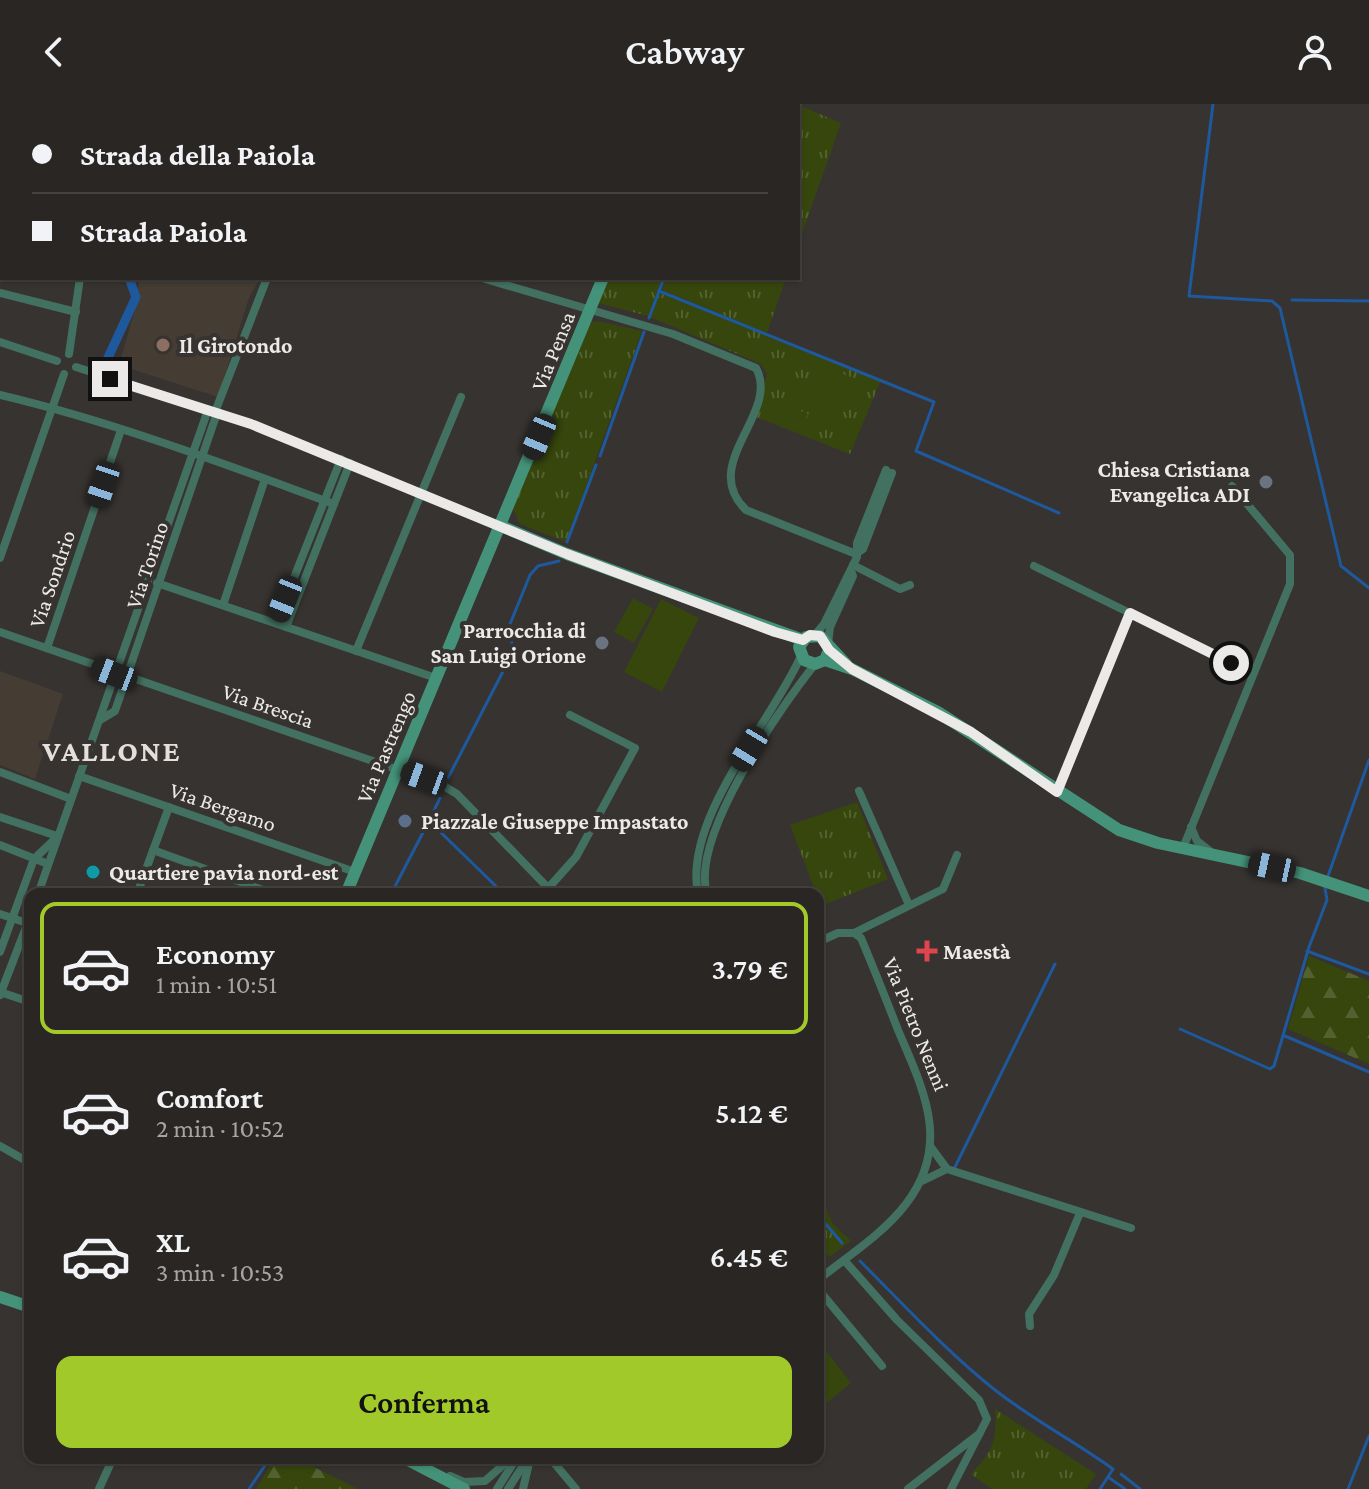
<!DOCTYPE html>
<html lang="it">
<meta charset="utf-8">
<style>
:root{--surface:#292624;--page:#353231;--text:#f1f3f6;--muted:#a5a5a6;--line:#454341;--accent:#a1c92a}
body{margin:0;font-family:"Crimson Pro",serif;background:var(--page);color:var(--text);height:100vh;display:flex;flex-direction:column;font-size:30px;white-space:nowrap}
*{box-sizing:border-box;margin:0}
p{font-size:26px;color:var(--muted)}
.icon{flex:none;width:44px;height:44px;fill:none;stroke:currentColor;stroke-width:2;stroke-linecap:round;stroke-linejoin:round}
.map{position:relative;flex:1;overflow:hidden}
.drawer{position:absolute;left:24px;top:784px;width:800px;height:576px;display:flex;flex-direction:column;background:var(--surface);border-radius:16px;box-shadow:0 2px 6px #0004,0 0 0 2px var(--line)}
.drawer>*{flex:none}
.top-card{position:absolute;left:0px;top:0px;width:800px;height:176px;box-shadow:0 2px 6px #0004,0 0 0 2px var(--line);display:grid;align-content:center;height:176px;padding:0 32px;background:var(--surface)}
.end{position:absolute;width:36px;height:36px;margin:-18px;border:10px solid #eceae8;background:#111;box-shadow:0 0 0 4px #111}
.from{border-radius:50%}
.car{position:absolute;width:24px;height:48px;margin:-24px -12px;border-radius:10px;box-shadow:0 0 6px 2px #0007;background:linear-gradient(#222 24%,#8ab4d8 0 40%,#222 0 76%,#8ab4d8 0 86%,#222 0)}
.top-card b{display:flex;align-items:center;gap:28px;height:76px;font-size:30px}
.top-card b+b{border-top:2px solid var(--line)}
.top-card i{width:20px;height:20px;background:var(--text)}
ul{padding:14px 0 0;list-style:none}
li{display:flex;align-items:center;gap:24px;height:132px;margin:0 16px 12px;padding:0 16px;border:4px solid transparent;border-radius:16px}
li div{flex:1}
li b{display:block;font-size:30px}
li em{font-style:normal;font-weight:600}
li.active{border-color:var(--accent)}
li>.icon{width:72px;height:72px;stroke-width:1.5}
.primary-button{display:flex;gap:16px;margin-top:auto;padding:16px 32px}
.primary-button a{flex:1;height:92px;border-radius:16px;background:var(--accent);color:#111;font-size:32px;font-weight:600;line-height:92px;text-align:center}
header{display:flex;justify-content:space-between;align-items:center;height:104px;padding:0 32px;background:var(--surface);font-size:36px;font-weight:600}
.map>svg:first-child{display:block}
.built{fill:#453c34}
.grass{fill:url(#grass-tufts)}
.forest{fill:url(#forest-firs)}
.garden{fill:#36460d}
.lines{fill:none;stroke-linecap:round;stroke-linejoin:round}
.stream{stroke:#1e599e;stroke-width:3}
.canal{stroke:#1e599e;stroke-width:9}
.street{stroke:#437161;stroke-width:8}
.secondary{stroke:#449279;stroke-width:12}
.route{stroke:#eceae8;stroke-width:10}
.education-dot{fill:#8d6e63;stroke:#373330;stroke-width:3}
.worship-dot{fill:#6b7280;stroke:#373330;stroke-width:3}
.service-dot{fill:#5c6f8a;stroke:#373330;stroke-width:3}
.culture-dot{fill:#0f9aa8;stroke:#373330;stroke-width:3}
.health-dot{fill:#e0444e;stroke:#373330;stroke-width:3}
.labels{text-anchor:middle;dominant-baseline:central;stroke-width:8;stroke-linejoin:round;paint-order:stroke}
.poi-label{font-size:22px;font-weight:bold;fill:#eceae8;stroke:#373330;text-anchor:start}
.street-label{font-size:22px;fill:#eceae8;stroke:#373330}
.district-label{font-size:30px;font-weight:bold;letter-spacing:2px;fill:#e5dfdb;stroke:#373330}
</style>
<header><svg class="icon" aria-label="back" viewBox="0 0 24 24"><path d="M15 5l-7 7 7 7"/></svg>Cabway<svg class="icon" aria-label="person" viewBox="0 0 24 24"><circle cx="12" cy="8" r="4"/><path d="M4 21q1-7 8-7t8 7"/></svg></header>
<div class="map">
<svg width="1369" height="1385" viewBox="0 0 1369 1385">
<defs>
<pattern id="grass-tufts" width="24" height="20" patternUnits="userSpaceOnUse" patternTransform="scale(2)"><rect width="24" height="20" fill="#36460d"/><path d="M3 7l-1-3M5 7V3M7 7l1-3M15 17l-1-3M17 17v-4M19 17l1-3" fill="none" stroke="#536130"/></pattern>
<pattern id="forest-firs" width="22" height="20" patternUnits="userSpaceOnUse" patternTransform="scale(2)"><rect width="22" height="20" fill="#36460d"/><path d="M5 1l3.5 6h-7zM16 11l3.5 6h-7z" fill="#536130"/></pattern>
</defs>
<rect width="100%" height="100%" fill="#373330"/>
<!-- built -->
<g class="built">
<path d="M139,174H260L249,194L218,293L119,261L137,198Z"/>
<path d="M0,567L63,590L35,675L0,661Z"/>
</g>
<!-- grass -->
<g class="grass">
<path d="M727,0H796L841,19L798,141V2Z"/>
<path d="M608,174H662L657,188L881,276L850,350L756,313L767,270L761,260L648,212L598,199Z"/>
<path d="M666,174H786L767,229L662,186Z"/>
<path d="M597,217L642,227L566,438L520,420L513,405L589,219Z"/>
<path d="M857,698L888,775L821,802L790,721Z"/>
<path d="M818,1085L833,1120L851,1137L829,1153L818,1140Z"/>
<path d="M995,1305L1096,1370L1086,1385H992L971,1370C993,1347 997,1337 995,1305Z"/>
</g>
<!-- forest -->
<g class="forest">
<path d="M1309,852L1369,877V960L1288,925Z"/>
<path d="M275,1354H296L358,1385H256Z"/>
</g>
<!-- garden -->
<g class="garden">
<path d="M816,259L868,280L857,308L805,288Z"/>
<path d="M779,298L808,310L800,328L772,316Z"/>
<path d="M633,494L653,505L634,539L614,528Z"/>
<path d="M661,495L699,514L662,588L624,568Z"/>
<path d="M818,1237L851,1279L818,1306Z"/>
</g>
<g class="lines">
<!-- stream -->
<g class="stream">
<path d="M1213,0L1189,192L1272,197L1280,204L1341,462L1369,484"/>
<path d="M723,2L724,0"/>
<path d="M659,187L934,298L916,347L1059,409"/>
<path d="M1292,196L1369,197"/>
<path d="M649,214L664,174"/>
<path d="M600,352L644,228"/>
<path d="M567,438L596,361"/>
<path d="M514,544L509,532L510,520L530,471L538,462L559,457"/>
<path d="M448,674L512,550"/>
<path d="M440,694L429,717L504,790"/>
<path d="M1328,772L1369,656"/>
<path d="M391,790L429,717"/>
<path d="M1307,847L1369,870"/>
<path d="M1180,925L1270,965L1274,962L1309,843L1327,796L1325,784"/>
<path d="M1285,932L1369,968"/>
<path d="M955,1063L1055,860"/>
<path d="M818,1111L842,1139"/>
<path d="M860,1157C904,1201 946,1247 995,1286C1032,1315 1074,1337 1113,1365L1100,1385"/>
<path d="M1121,1370L1140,1385"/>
<path d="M1108,1373L1125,1385"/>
<path d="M249,1385L270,1354"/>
<path d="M1348,1385L1369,1332"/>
</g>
<!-- canal -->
<g class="canal">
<path d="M47,0L48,2"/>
<path d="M106,258L136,193L129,174"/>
</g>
<!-- street -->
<g class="street">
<path d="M36,0L37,2"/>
<path d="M75,0L76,2"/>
<path d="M320,1V0"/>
<path d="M0,97H2"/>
<path d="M0,150L2,147"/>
<path d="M482,174L673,230L756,264C781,309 698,360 746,406L856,450"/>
<path d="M0,189L76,208"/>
<path d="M0,238L57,257"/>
<path d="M69,250L80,174"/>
<path d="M76,263L251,320L501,422"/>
<path d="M0,291C114,318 224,360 334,400"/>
<path d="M215,308L267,174"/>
<path d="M856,450L863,445L892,369"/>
<path d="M0,454L64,270"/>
<path d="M853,461L900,485L910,481"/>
<path d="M1034,462L1252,569"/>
<path d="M157,479L436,574"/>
<path d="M223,501L265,375"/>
<path d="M276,519L341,355"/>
<path d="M286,523L350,359"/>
<path d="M0,528L442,681L457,690L554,790"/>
<path d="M815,531L824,520L857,453V439L886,366"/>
<path d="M828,540L830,523L853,472L851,467"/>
<path d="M47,544L121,326"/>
<path d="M356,547L461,293"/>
<path d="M100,616L115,607L217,309"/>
<path d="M0,668L71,695"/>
<path d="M79,672L355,768"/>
<path d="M859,687L909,801"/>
<path d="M1057,688L1130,509"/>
<path d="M0,713L57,732"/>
<path d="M1191,723L1197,737L1211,748"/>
<path d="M0,741L48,760"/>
<path d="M1183,744L1290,480V451L1232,382"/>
<path d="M153,746L274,790"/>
<path d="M38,790L208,306"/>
<path d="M137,790L169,703"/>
<path d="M543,790L576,753L635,644L570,611"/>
<path d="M698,790C683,714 770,621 801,552"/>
<path d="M707,790C690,733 779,606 815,560"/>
<path d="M0,810L30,820"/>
<path d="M818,838L838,829H854L943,785L957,751"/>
<path d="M0,848L34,755L54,736"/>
<path d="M0,888L30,898"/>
<path d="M0,891L30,813"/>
<path d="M0,1042L30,1059"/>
<path d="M930,1042L947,1065L1131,1124"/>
<path d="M920,1078L947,1065"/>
<path d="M844,1156L897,1216L979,1296L987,1315L951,1385"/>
<path d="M818,1176C848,1152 883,1130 906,1100C952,1040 923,985 898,926C886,895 874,865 861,834L854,829"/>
<path d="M818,1185L882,1262"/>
<path d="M1030,1222L1029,1210L1054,1171L1080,1109"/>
<path d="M550,1354L576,1385"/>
<path d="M450,1372L464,1378L485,1377L511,1354"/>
<path d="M99,1385L113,1354"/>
<path d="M497,1385L516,1355"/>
<path d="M508,1385L528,1354"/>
<path d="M523,1385L530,1355"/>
<path d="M908,1385L979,1330"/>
</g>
<!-- secondary -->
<g class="secondary">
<path d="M650,0L651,2"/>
<path d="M501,422L567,450L803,536"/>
<path d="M829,546L825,556L815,560L804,556L799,543L806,533L820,532L846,560"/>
<path d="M825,556L852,565L938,608L1119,726L1158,739L1300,769L1369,792"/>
<path d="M346,790L603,174"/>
<path d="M0,1193L30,1203"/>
<path d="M404,1354L464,1385"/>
</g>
</g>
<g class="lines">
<!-- route -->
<path class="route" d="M110,275L251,320L567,450L775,528L803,536L810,531L820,532L829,546L852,565L971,628L1057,688L1130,509L1231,559"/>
</g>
<!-- markers -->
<circle class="education-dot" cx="163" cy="241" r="8"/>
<g class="worship-dot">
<circle cx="1266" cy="378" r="8"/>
<circle cx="602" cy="539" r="8"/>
</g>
<circle class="service-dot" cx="405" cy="717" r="8"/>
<circle class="culture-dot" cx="93" cy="768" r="8"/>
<path class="health-dot" d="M923 835h8v8h8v8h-8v8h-8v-8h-8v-8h8z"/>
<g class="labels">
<!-- poi labels -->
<g class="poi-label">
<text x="179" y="241">Il Girotondo</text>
<text x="1250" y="365" text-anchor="end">Chiesa Cristiana<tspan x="1250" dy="25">Evangelica ADI</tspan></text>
<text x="586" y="526" text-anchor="end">Parrocchia di<tspan x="586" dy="25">San Luigi Orione</tspan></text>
<text x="421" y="717">Piazzale Giuseppe Impastato</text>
<text x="109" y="768">Quartiere pavia nord-est</text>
<text x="943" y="847">Maestà</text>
</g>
<!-- street labels -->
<g class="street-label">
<text transform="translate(553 247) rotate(-68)">Via Pensa</text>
<text transform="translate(147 461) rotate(-71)">Via Torino</text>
<text transform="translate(52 475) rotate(-71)">Via Sondrio</text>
<text transform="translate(268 602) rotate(19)">Via Brescia</text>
<text transform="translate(386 643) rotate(-67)">Via Pastrengo</text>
<text transform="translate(223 703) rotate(19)">Via Bergamo</text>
<text transform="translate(916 920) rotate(68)">Via Pietro Nenni</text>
</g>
<!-- district labels -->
<g class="district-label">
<text x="112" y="646">VALLONE</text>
</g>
</g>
</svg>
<i class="end from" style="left:1231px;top:559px"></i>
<i class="end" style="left:110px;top:275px"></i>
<i class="car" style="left:539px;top:333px;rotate:203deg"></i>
<i class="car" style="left:103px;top:381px;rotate:199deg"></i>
<i class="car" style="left:285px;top:495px;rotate:202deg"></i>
<i class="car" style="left:114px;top:570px;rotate:291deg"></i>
<i class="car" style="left:749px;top:645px;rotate:211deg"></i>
<i class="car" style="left:424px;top:674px;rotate:290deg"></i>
<i class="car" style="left:1272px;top:763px;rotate:282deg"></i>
<div class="top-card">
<b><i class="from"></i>Strada della Paiola</b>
<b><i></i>Strada Paiola</b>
</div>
<section class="drawer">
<ul>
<li class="active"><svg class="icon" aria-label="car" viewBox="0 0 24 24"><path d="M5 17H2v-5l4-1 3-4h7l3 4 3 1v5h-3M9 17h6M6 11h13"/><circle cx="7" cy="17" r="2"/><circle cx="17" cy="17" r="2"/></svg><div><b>Economy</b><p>1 min · 10:51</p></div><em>3.79 €</em></li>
<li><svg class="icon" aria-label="car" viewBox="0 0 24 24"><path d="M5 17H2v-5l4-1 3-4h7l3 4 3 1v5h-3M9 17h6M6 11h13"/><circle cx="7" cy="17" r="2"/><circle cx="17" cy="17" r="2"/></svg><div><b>Comfort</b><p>2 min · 10:52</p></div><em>5.12 €</em></li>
<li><svg class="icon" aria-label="car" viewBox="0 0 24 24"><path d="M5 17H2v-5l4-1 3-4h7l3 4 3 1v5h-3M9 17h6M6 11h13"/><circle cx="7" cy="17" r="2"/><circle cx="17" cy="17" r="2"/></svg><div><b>XL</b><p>3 min · 10:53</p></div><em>6.45 €</em></li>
</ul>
<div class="primary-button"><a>Conferma</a></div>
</section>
</div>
